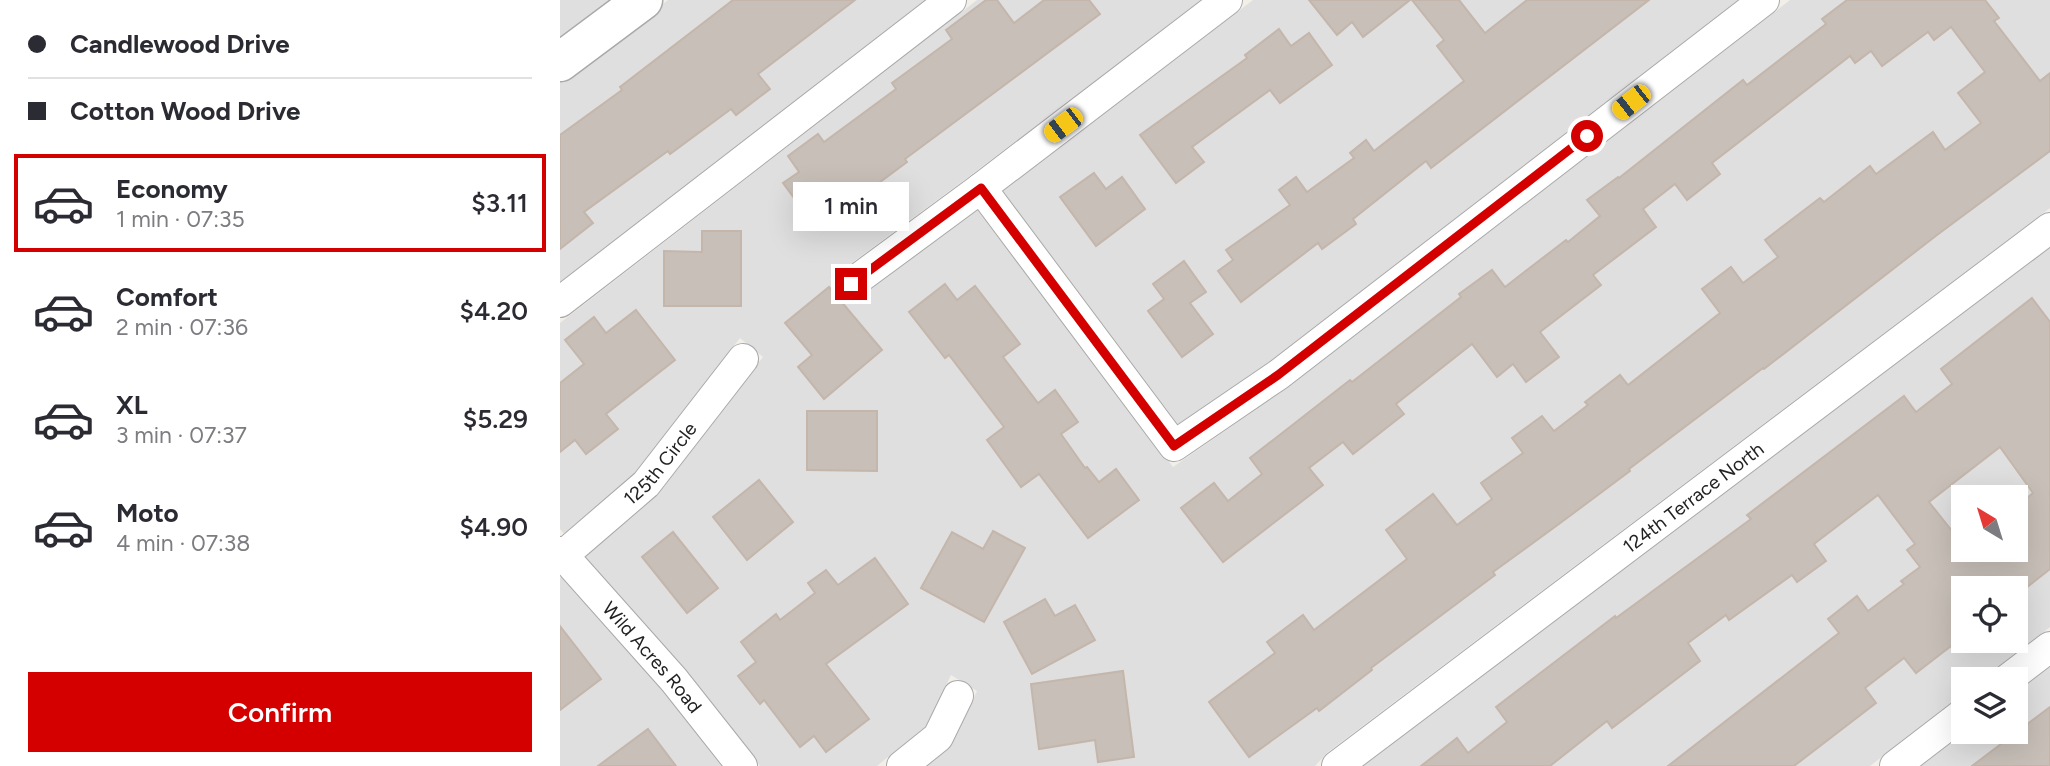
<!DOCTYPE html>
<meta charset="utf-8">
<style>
:root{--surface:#fff;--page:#f7f7f7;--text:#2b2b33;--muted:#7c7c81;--line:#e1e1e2;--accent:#d40000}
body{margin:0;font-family:Figtree,sans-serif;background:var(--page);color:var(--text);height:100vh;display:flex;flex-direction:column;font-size:26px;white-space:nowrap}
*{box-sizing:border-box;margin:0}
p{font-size:23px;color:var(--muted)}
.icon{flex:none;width:38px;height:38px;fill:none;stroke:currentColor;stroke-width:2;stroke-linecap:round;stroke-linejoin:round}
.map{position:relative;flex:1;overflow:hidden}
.panel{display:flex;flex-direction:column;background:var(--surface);width:560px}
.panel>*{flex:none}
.banner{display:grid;align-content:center;height:154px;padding:0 28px;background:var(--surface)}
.needle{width:46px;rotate:322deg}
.tools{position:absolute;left:1391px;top:485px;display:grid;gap:14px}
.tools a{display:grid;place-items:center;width:77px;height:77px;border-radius:0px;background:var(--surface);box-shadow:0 7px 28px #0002;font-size:35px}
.end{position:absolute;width:32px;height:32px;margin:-16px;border:9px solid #d40000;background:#fff;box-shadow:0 0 0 4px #fff}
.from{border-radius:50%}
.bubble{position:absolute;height:49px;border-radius:0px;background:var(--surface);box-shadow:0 7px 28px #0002;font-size:23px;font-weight:600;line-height:49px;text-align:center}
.car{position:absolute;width:21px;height:42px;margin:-21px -10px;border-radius:9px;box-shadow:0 0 5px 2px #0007;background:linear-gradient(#f5c518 24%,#345 0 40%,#f5c518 0 76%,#345 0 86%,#f5c518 0)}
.banner b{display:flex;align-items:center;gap:24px;height:66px;font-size:26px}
.banner b+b{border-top:2px solid var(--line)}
.banner i{width:18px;height:18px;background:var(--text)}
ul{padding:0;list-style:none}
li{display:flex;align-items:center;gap:21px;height:98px;margin:0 14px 10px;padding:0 14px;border:4px solid transparent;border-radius:0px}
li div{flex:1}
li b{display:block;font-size:26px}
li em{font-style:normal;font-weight:600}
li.selected{border-color:var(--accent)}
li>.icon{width:63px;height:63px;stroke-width:1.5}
.button{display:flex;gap:14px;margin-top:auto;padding:14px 28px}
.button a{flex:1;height:80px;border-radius:0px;background:var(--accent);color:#fff;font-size:28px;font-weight:600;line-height:80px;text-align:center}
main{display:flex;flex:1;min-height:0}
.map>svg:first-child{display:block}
.residential{fill:#e0dfdf;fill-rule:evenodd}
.building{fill:#c7bfb8;stroke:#c4b6ab;stroke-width:2;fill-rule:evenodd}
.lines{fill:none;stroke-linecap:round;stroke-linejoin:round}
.minor-casing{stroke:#a9a9a9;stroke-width:32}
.tertiary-casing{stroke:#a9a9a9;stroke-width:41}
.minor{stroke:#fff;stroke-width:30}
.tertiary{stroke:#fff;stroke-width:38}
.route{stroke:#d40000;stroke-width:9}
.labels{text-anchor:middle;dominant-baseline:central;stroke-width:7;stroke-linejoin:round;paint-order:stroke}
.street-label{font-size:19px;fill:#222;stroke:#fff}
</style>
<main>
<section class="panel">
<div class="banner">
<b><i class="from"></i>Candlewood Drive</b>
<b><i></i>Cotton Wood Drive</b>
</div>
<ul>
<li class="selected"><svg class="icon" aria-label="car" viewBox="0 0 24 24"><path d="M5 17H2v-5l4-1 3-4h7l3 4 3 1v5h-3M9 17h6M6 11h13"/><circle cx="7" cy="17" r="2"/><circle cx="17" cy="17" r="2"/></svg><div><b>Economy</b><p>1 min · 07:35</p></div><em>$3.11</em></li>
<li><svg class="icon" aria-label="car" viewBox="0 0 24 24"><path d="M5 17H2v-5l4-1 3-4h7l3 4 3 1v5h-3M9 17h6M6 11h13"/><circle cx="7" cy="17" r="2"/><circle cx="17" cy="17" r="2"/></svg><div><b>Comfort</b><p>2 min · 07:36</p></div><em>$4.20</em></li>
<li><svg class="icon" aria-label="car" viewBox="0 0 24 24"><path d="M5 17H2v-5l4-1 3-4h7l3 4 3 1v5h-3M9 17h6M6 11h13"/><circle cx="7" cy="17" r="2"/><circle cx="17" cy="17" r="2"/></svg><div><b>XL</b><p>3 min · 07:37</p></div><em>$5.29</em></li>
<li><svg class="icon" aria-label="car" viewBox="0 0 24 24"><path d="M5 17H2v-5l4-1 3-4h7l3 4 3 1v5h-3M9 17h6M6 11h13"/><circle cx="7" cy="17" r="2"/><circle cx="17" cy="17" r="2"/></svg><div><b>Moto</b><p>4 min · 07:38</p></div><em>$4.90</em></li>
</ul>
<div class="button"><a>Confirm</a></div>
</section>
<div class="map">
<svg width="1490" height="766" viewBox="0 0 1490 766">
<rect width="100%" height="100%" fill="#f2efe9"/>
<!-- residential -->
<g class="residential">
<path d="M0,0H57L0,43Z"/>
<path d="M108,0H366L0,283V82Z"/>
<path d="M417,0H641L411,175L270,279L289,304L419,209L613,467L728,387L1230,0H1490V208L768,752L755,766H367L391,745L417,691L391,675L366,726L317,766H200L125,672L24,558L98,494L203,357L180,338L75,473L4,534L0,529V323Z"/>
<path d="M693,0H1178L709,362L616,426L441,192Z"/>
<path d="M1490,247V627L1422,679H1404L1403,694L1310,766H801ZM1404,497H1456V550H1404ZM1404,588H1456V640H1404Z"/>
<path d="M2,577L103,690L164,766H0V578Z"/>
<path d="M1490,667V766H1361L1406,732H1456V693Z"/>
</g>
<!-- building -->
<g class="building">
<path d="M173,0H295L198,74L210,89L176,115L171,109L110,154L108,151L24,212L33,223L0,249V135L62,90L60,87Z"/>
<path d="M426,0H437L454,23L484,0H529L540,14L345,159L347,162L257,229L223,183L239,172L228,156L258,134L264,142L336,89L332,83L392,39L386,30Z"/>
<path d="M749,0H850L803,37L792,22L777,35Z"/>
<path d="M852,0H899L925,33L967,0H1089L871,168L866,161L793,219L796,224L762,249L758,243L681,302L658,271L673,260L666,250L730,205L719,190L736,177L747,192L794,158L790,153L806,140L814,151L904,81L877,46L884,40Z"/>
<path d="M1287,0H1425L1439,18L1434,21L1480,81L1490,73V151L1377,235L1204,369L1203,368L1069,469L1070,471L1003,521L933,572L935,575L811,668L812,670L759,711L757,708L689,757L649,702L715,653L707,642L743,615L754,630L847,559L826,530L873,494L897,525L932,499L921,483L963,453L952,438L982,416L994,431L1028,405L1025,402L1060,375L1068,385L1160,313L1142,289L1171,267L1183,283L1218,257L1205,240L1260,198L1264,202L1310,166L1316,174L1373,132L1385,150L1421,123L1398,93L1425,72L1391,27L1374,40L1368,32L1322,66L1311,51L1295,63L1290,56L1152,163L1160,174L1127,200L1115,184L1083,209L1096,227L1033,275L1041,285L980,332L999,357L966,382L953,364L937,377L912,344L836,404L844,414L793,454L783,442L749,468L763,485L663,562L621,508L654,483L668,501L702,474L690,458L790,380L792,382L901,297L899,294L932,270L945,287L1006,240L1008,242L1040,216L1027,200L1058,177L1059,178L1183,80L1187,85L1266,24L1262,19Z"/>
<path d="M719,29L731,46L749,33L772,65L720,103L710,90L632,147L644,162L616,183L580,135L687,58L685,55Z"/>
<path d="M534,173L546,189L562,177L585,209L536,246L500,197Z"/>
<path d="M142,231H181V306H104V251L142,252Z"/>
<path d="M624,261L646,292L630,303L653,334L622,357L588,311L604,299L593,284Z"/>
<path d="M385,284L397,300L415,286L460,344L443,357L478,403L495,390L518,422L501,434L525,468L527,467L539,482L556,469L579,500L528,538L479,474L461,487L427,440L444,427L389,355L385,358L349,312Z"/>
<path d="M269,287L322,350L264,399L238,367L252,355L225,323Z"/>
<path d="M1472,298L1490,322V569L1466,588H1404V636L1356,673L1344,658L1305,688L1316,703L1234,766H1108L1279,633L1268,619L1297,596L1308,611L1344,584L1341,581L1360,567L1347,550L1355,544L1318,495L1254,544L1266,561L1237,582L1232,575L1169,620L1166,615L1128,643L1140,661L1052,728L1047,721L990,766H861L897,738L908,753L947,722L936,707L1055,616L1056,618L1191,519L1187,515L1344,396L1356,412L1392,384L1381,369ZM1440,447L1473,493L1456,507V550H1404V546L1369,502Z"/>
<path d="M76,310L115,360L46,414L58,429L26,454L15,440L0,452V383L24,364L5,340L34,317L46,333Z"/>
<path d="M247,411H317V471L247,470Z"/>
<path d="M199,480L233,522L187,560L153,517Z"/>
<path d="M433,531L465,548L424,622L361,588L392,532L423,549Z"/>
<path d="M113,532L158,588L127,613L82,557Z"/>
<path d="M315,558L348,604L266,664L309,719L266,752L254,736L240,747L204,700L200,704L178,676L196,662L181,642L216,614L220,620L255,593L248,583L266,570L278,585Z"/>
<path d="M485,599L495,616L515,605L535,640L472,674L444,622Z"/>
<path d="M0,626L41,679L0,710Z"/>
<path d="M563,671L574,757L538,762L535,740L479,749L471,684Z"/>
<path d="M1490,707V766H1412Z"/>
<path d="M88,729L116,766H38Z"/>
</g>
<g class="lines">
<defs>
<g id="minor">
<path d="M421,188L614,446L718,375L1204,0"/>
<path d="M291,284L421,188L667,0"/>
<path d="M0,302L391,0"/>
<path id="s1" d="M0,552L114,680L182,766"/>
<path id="s2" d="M0,558L86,484L183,359"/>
<path d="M1448,679L1490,647"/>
<path d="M342,766L378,737L398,696"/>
<path id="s3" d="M777,766L1490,228"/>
<path d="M1335,766L1404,713"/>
</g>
<path id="tertiary" d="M0,62L83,0"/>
</defs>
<!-- minor casing -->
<use href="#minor" class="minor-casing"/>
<!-- tertiary casing -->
<use href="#tertiary" class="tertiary-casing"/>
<!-- minor -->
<use href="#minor" class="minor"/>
<!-- tertiary -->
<use href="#tertiary" class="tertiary"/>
</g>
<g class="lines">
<!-- route -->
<path class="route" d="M291,284L421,188L614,446L718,375L1027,136"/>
</g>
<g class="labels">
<!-- street labels -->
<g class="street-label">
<text stroke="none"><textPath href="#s2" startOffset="138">125th Circle</textPath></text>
<text stroke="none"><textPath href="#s3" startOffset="446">124th Terrace North</textPath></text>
<text stroke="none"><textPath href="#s1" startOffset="140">Wild Acres Road</textPath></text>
</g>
</g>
</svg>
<div class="tools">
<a><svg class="needle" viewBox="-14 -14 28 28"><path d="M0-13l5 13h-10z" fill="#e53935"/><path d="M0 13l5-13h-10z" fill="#7c7c81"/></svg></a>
<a><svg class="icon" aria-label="locate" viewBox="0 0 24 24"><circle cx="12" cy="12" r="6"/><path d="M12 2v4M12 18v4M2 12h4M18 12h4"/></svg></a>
<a><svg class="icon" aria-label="layers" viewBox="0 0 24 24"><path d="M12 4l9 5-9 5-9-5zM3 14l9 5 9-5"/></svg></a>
</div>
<i class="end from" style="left:1027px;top:136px"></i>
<i class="end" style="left:291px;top:284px"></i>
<div class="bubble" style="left:233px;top:182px;width:116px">1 min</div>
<i class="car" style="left:1071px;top:102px;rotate:232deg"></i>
<i class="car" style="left:503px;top:125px;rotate:233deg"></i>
</div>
</main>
